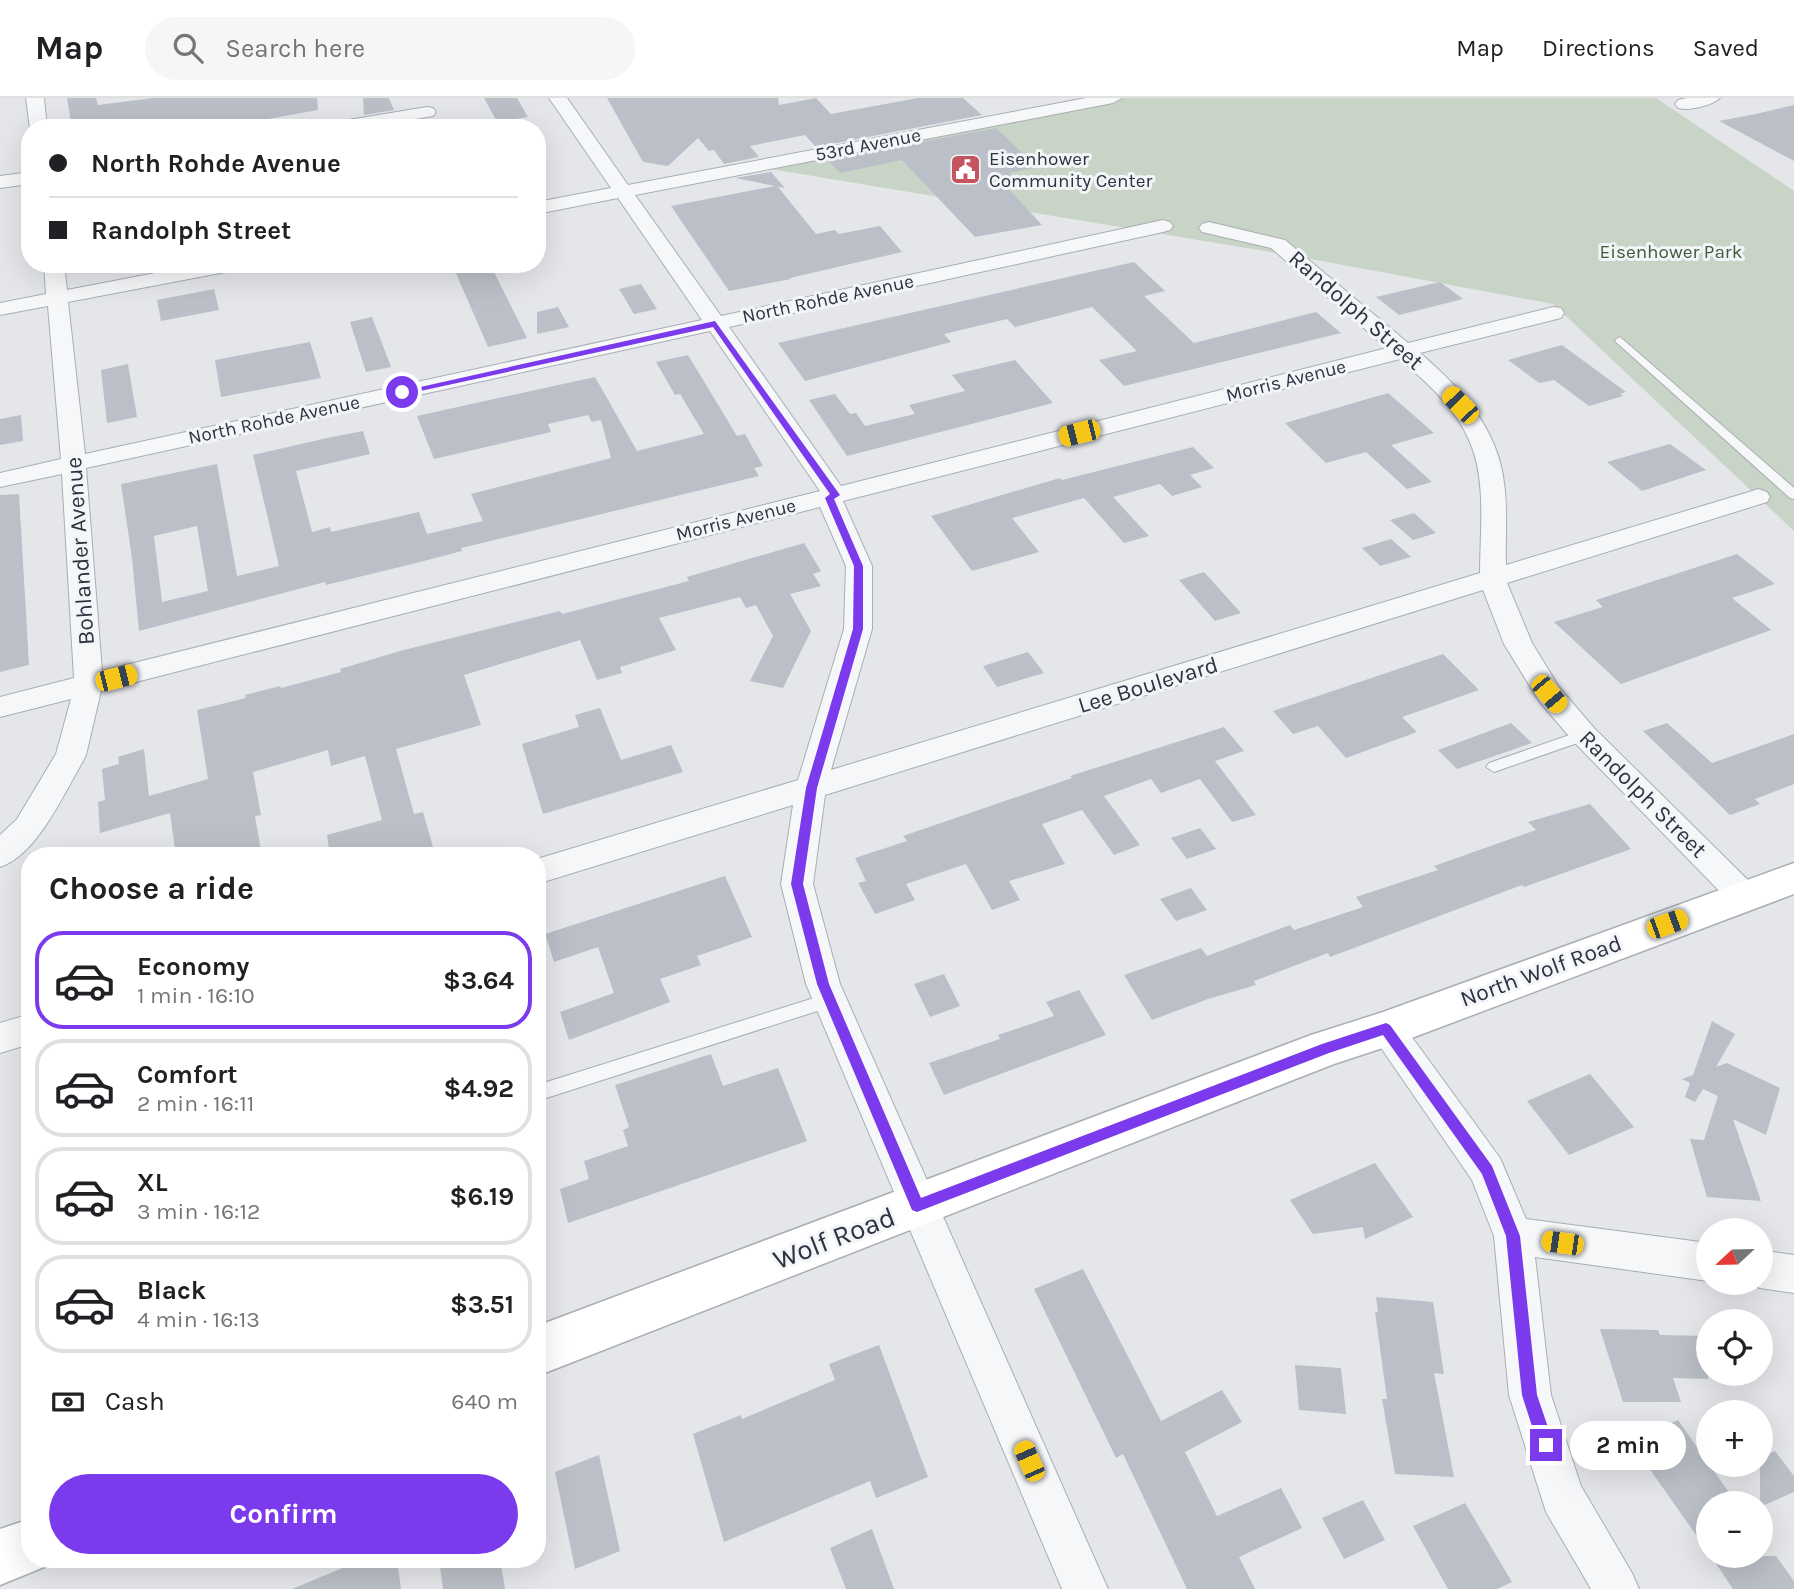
<!DOCTYPE html>
<meta charset="utf-8">
<style>
:root{--surface:#fff;--page:#f6f6f6;--text:#202124;--muted:#757577;--line:#e0e0e0;--accent:#7c3aed}
body{margin:0;font-family:Karla,sans-serif;background:var(--page);color:var(--text);height:100vh;display:flex;flex-direction:column;font-size:26px;white-space:nowrap}
*{box-sizing:border-box;margin:0}
p{font-size:23px;color:var(--muted)}
.icon{flex:none;width:38px;height:38px;fill:none;stroke:currentColor;stroke-width:2;stroke-linecap:round;stroke-linejoin:round}
.map{position:relative;flex:1;overflow:hidden}
.details{position:absolute;left:21px;top:749px;width:525px;height:721px;display:flex;flex-direction:column;background:var(--surface);border-radius:28px;box-shadow:0 7px 28px #0002}
.details>*{flex:none}
.banner{position:absolute;left:21px;top:21px;width:525px;height:154px;border-radius:28px;box-shadow:0 7px 28px #0002;display:grid;align-content:center;height:154px;padding:0 28px;background:var(--surface)}
.needle{width:46px;rotate:248deg}
.buttons{position:absolute;left:1696px;top:1120px;display:grid;gap:14px}
.buttons a{display:grid;place-items:center;width:77px;height:77px;border-radius:50%;background:var(--surface);box-shadow:0 7px 28px #0002;font-size:35px}
.end{position:absolute;width:32px;height:32px;margin:-16px;border:9px solid #7c3aed;background:#fff;box-shadow:0 0 0 4px #fff}
.from{border-radius:50%}
.bubble{position:absolute;height:49px;border-radius:24px;background:var(--surface);box-shadow:0 7px 28px #0002;font-size:23px;font-weight:700;line-height:49px;text-align:center}
.car{position:absolute;width:21px;height:42px;margin:-21px -10px;border-radius:9px;box-shadow:0 0 5px 2px #0007;background:linear-gradient(#f5c518 24%,#345 0 40%,#f5c518 0 76%,#345 0 86%,#f5c518 0)}
.banner b{display:flex;align-items:center;gap:24px;height:66px;font-size:26px}
.banner b+b{border-top:2px solid var(--line)}
.banner i{width:18px;height:18px;background:var(--text)}
ul{padding:0;list-style:none}
li{display:flex;align-items:center;gap:21px;height:98px;margin:0 14px 10px;padding:0 14px;border:4px solid var(--line);border-radius:28px}
li div{flex:1}
li b{display:block;font-size:26px}
li em{font-style:normal;font-weight:700}
li.current{border-color:var(--accent)}
li>.icon{width:63px;height:63px;stroke-width:1.5}
h2{padding:0 28px;font-size:32px;line-height:84px}
.pay{display:flex;align-items:center;gap:18px;height:77px;padding:0 28px;font-size:26px}
.pay p{margin-inline-start:auto}
.action{display:flex;gap:14px;margin-top:auto;padding:14px 28px}
.action a{flex:1;height:80px;border-radius:42px;background:var(--accent);color:#fff;font-size:28px;font-weight:700;line-height:80px;text-align:center}
header{display:flex;align-items:center;gap:42px;box-sizing:border-box;height:98px;padding:0 35px;background:var(--surface);border-bottom:2px solid var(--line)}
header strong{font-size:33px}
nav{display:flex;gap:38px;margin-inline-start:auto;font-size:24px}
.search{width:490px;height:63px;background:var(--page);display:flex;align-items:center;gap:18px;box-sizing:border-box;padding:0 24px;border-radius:38px;color:var(--muted);font-size:26px}
.map>svg:first-child{display:block}
.green{fill:#c8d4c5}
.building{fill:#bbbfc7;fill-rule:evenodd}
.lines{fill:none;stroke-linecap:round;stroke-linejoin:round}
.lane-casing{stroke:#a9adb4;stroke-width:2}
.street-casing{stroke:#a9adb4;stroke-width:2}
.secondary-casing{stroke:#a9adb4;stroke-width:3}
.lane{fill:#f6f7f9;fill-rule:evenodd}
.street{fill:#f6f7f9;fill-rule:evenodd}
.secondary{fill:#fff;fill-rule:evenodd}
.route{fill:#7c3aed}
.labels{text-anchor:middle;dominant-baseline:central;stroke-width:6;stroke-linejoin:round;paint-order:stroke}
.far-street-label{font-size:19px;fill:#2d3341;stroke:#f3f5f8}
.far-poi-label{font-size:19px;fill:#2d3341;stroke:#f3f5f8;text-anchor:start}
.far-park-label{font-size:19px;fill:#405c3b;stroke:#f3f5f8}
.street-label{font-size:23px;fill:#2d3341;stroke:#f3f5f8}
.near-street-label{font-size:28px;fill:#2d3341;stroke:#f3f5f8}
</style>
<header>
<strong>Map</strong>
<div class="search"><svg class="icon" aria-label="search" viewBox="0 0 24 24"><circle cx="10" cy="10" r="6"/><path d="M15 15l6 6"/></svg>Search here</div>
<nav><a>Map</a><a>Directions</a><a>Saved</a></nav>
</header>
<div class="map">
<svg width="1794" height="1491" viewBox="0 0 1794 1491">
<rect width="100%" height="100%" fill="#e4e6ea"/>
<!-- green -->
<path class="green" d="M1126,0H1656L1794,93V433L1553,206L1295,158L765,70Z"/>
<!-- building -->
<g class="building">
<path d="M67,0H96L98,7L153,0H317L318,12L218,30H72Z"/>
<path d="M363,0H389L394,12L364,17Z"/>
<path d="M484,0H517L528,19L497,24Z"/>
<path d="M607,0H778L779,7L816,0L831,16L918,0H963L982,17L816,49L805,37L750,48L759,59L724,66L714,52L709,53L698,40L668,68L643,64Z"/>
<path d="M1794,7V63L1719,23L1756,16Z"/>
<path d="M996,30L1029,61L1026,62L1034,70L1009,75L1020,84L1005,87L1042,127L975,139L902,62L840,75L828,62Z"/>
<path d="M771,74L785,90L778,89L816,136L835,132L839,136L880,128L902,154L790,180L791,181L729,193L671,108L775,88L735,80Z"/>
<path d="M1134,164L1165,193L1144,198L1194,245L1316,214L1341,235L1124,288L1099,262L1137,253L1092,209L1015,229L1007,221L944,236L951,244L805,283L778,245Z"/>
<path d="M452,166H490L527,240L488,249Z"/>
<path d="M1440,184L1463,201L1399,217L1376,199Z"/>
<path d="M641,186L657,211L634,216L619,191Z"/>
<path d="M214,191L219,212L161,223L157,202Z"/>
<path d="M558,209L569,229L537,236V214Z"/>
<path d="M372,219L391,269L366,274L350,224Z"/>
<path d="M310,244L321,280L221,299L215,262Z"/>
<path d="M1562,247L1626,294L1620,296L1623,298L1589,308L1554,282L1539,285L1508,262Z"/>
<path d="M688,257L737,338L745,336L763,368L754,370L759,378L461,450L462,453L420,464L326,487L325,484L139,533L132,460L121,386L217,366L237,478L279,468L253,357L327,340L363,333L370,356L296,373L312,434L330,429L331,434L419,414L427,436L483,423L471,396L611,360L601,322L592,324L588,317L548,326L551,334L434,361L417,318L595,279L637,353L704,336L680,296L675,297L656,264ZM197,428L208,493L162,504L154,438Z"/>
<path d="M1015,262L1053,305L847,358L809,302L835,296L850,316L856,315L865,328L915,316L909,307L965,293L952,277Z"/>
<path d="M128,266L137,319L107,325L101,272Z"/>
<path d="M1388,295L1434,335L1391,347L1432,384L1407,391L1366,354L1326,365L1285,325Z"/>
<path d="M21,317L23,343L0,347V321Z"/>
<path d="M1670,346L1706,372L1642,393L1607,364Z"/>
<path d="M1193,349L1214,370L1190,377L1202,389L1172,398L1160,386L1113,399L1149,438L1124,445L1084,400L1012,420L1039,454L972,473L931,418L1060,380L1062,382Z"/>
<path d="M19,396L29,567L0,574V397Z"/>
<path d="M1414,415L1436,435L1413,442L1390,422Z"/>
<path d="M1391,441L1411,459L1380,468L1362,450Z"/>
<path d="M804,445L821,473L813,476L821,488L790,496L811,533L783,590L750,583L773,538L756,507L746,510L740,499L659,520L676,552L620,569L622,575L597,582L580,542L464,577L481,627L396,651L414,716L423,714L433,749L404,758H330L327,737L382,722L365,658L331,668L328,652L253,674L261,717L255,718L262,758H176L170,715L100,735L98,704L105,702L102,671L119,666L118,659L144,651L149,698L208,681L197,612L246,600L245,597L280,588L281,590L341,574L340,571L400,553L560,513L562,516L689,483L687,479Z"/>
<path d="M1737,456L1775,486L1732,500L1771,532L1621,586L1554,524L1603,509L1596,502Z"/>
<path d="M1204,474L1241,515L1215,523L1179,482Z"/>
<path d="M1028,554L1044,575L997,589L983,568Z"/>
<path d="M1443,556L1479,592L1402,619L1417,634L1346,660L1318,628L1293,636L1273,613Z"/>
<path d="M600,610L621,662L671,647L683,674L543,716L522,646L579,629L575,617Z"/>
<path d="M1511,625L1532,645L1457,671L1438,652Z"/>
<path d="M1667,625L1712,665L1794,636V686L1755,701L1760,706L1730,717L1643,633Z"/>
<path d="M1224,629L1244,653L1215,663L1256,717L1232,724L1200,681L1161,695L1151,681L1104,698L1140,747L1114,757L1082,712L1042,726L1065,766L1009,783L1020,802L992,812L966,766L906,786L915,802L875,816L858,785L866,783L855,760L907,743L903,738L1072,680L1070,678Z"/>
<path d="M1590,706L1631,751L1524,789L1522,787L1330,859L1328,855L1254,883L1256,887L1208,901L1152,922L1124,877L1201,850L1207,858L1290,827L1294,832L1363,809L1356,799L1438,772L1434,768L1536,732L1528,724Z"/>
<path d="M1200,730L1216,751L1187,761L1171,740Z"/>
<path d="M725,778L752,839L697,858L701,867L660,881L670,904L569,942L560,914L614,895L598,849L554,864L545,836Z"/>
<path d="M1191,790L1207,812L1176,823L1160,801Z"/>
<path d="M944,876L960,908L930,919L914,886Z"/>
<path d="M1079,892L1106,937L944,997L929,965L1000,941L998,937L1054,918L1046,904Z"/>
<path d="M1712,923L1735,936L1716,969L1727,965L1780,990L1766,1037L1733,1021L1761,1103L1707,1099L1690,1041L1704,1042L1718,998L1703,991L1695,1004L1685,999L1690,985L1682,981L1693,977Z"/>
<path d="M711,956L723,988L778,970L807,1043L568,1125L560,1091L589,1081L584,1063L628,1048L623,1032L629,1029L615,987Z"/>
<path d="M1590,976L1634,1029L1569,1057L1527,1003Z"/>
<path d="M1375,1065L1413,1119L1365,1141L1363,1129L1313,1136L1290,1102Z"/>
<path d="M1083,1171L1161,1323L1222,1292L1242,1324L1185,1354L1217,1418L1281,1390L1302,1430L1239,1459L1255,1491H1187L1123,1356L1116,1360L1034,1191Z"/>
<path d="M1376,1199L1433,1204L1444,1276L1434,1275L1454,1379L1395,1376L1382,1301H1387L1375,1214H1378Z"/>
<path d="M1600,1231L1658,1232L1660,1237L1708,1238V1281L1673,1280L1681,1304H1623Z"/>
<path d="M879,1247L928,1379L876,1400L870,1383L724,1444L693,1336L741,1317L742,1321L835,1282L829,1266Z"/>
<path d="M1295,1267L1341,1270L1346,1316L1299,1312Z"/>
<path d="M1678,1322L1730,1396L1708,1405V1454L1630,1343Z"/>
<path d="M1775,1353L1794,1378V1394L1760,1409V1359Z"/>
<path d="M599,1357L620,1453L575,1471L555,1374Z"/>
<path d="M1363,1402L1385,1442L1344,1461L1322,1420Z"/>
<path d="M1465,1405L1512,1484L1497,1491H1448L1413,1428Z"/>
<path d="M872,1431L894,1491H846L830,1450Z"/>
<path d="M1711,1458H1776L1794,1483V1491H1733Z"/>
<path d="M364,1461H397L401,1491H292Z"/>
<path d="M439,1461H500L505,1491H443Z"/>
</g>
<g class="lines">
<defs>
<g id="lane">
<path d="M1620,239L1794,390V401L1790,400L1616,244L1615,242Z"/>
<path d="M1584,632L1591,637L1589,641L1494,674L1486,669L1489,665Z"/>
<path d="M830,895L836,897L839,902L836,907L537,1003V987Z"/>
</g>
<g id="street">
<path d="M26,0H44L47,30L30,31Z"/>
<path d="M549,0H567L628,87L1086,0H1122L1113,5L635,97L721,218L1163,122L1170,124L1173,128L1170,132L1163,134L729,229L841,388L1387,250L1271,150L1202,134L1199,130L1202,126L1209,124L1285,142L1408,245L1553,209L1561,210L1564,215L1561,220L1420,255C1461,290 1498,331 1504,385C1508,412 1505,441 1506,467L1749,394L1758,391L1767,394L1770,399L1767,404L1507,485L1532,545L1559,589L1594,630L1755,789L1760,798L1755,807L1744,811L1733,807L1574,644L1539,603L1504,546L1483,492L825,697L813,786L840,886L1108,1491H1062L806,886L781,786L793,707L537,786V761L798,682L844,531L846,468L820,409L101,593L86,657L82,665C63,697 37,757 0,769V737L17,721L56,656L71,601L0,619V599L74,580L62,376L0,389V375L61,361L48,208L0,217V205L46,196L44,166H64L67,192L202,166H246L243,170L236,172L68,204L85,356L702,222L618,100L537,116V104L611,90ZM710,233L820,393L102,573L86,370ZM1400,261C1426,284 1455,309 1469,342C1487,381 1480,433 1480,475L831,672L872,531V468L843,403Z"/>
<path d="M1687,0H1720C1711,8 1689,13 1678,10L1675,6L1678,2Z"/>
<path d="M427,9L433,10L436,14L433,18L364,30H321L330,25Z"/>
<path d="M30,74V86L0,90V78Z"/>
<path d="M30,916V946L0,955V925Z"/>
<path d="M1386,916L1398,920L1500,1060L1526,1121L1708,1145V1183L1535,1159L1551,1297L1581,1388L1632,1475L1639,1491H1591L1546,1414L1509,1297L1494,1138L1472,1082L1368,931L1374,920Z"/>
<path d="M1760,1152L1794,1157V1195L1760,1190L1747,1185H1760Z"/>
</g>
<g id="secondary">
<path d="M1794,765V796L1401,944L1334,966L537,1278V1228L1311,937L1383,914Z"/>
<path d="M30,1421V1461H52L49,1467L0,1487V1431Z"/>
</g>
</defs>
<!-- lane casing -->
<use href="#lane" class="lane-casing"/>
<!-- street casing -->
<use href="#street" class="street-casing"/>
<!-- secondary casing -->
<use href="#secondary" class="secondary-casing"/>
<!-- lane -->
<use href="#lane" class="lane"/>
<!-- street -->
<use href="#street" class="street"/>
<!-- secondary -->
<use href="#secondary" class="secondary"/>
</g>
<!-- route -->
<path class="route" d="M715,223L840,397L834,401L863,468V531L817,690L803,786L829,886L921,1100L1322,946L1386,925L1390,927L1492,1068L1520,1138L1537,1297L1554,1347L1551,1353L1546,1355L1540,1353L1522,1297L1506,1138L1482,1076L1383,937L1329,955L917,1114L912,1112L817,886L791,786L806,690L853,531L854,468L825,400L830,396L713,229L402,297L398,294Z"/>
<!-- icons -->
<defs>
<symbol id="civic-square" viewBox="-11 -11 22 22"><rect x="-9" y="-9" width="18" height="18" rx="4" fill="#c4545f" stroke="#f3f5f8"/><path d="M-.6-6.5H3V-4.5H.6V-3L4-1V1h2V6H-6V1h2V-1L-.6-3ZM-1.2 2.5V6h2.4V2.5Z" fill="#fff"/></symbol>
</defs>
<g fill-rule="evenodd">
<use href="#civic-square" x="948" y="54" width="35" height="35"/>
</g>
<g class="labels">
<!-- far-street labels -->
<g class="far-street-label">
<text transform="translate(868 47) rotate(-11)">53rd Avenue</text>
<text transform="translate(828 201) rotate(-12)">North Rohde Avenue</text>
<text transform="translate(1286 283) rotate(-14)">Morris Avenue</text>
<text transform="translate(274 322) rotate(-12)">North Rohde Avenue</text>
<text transform="translate(736 422) rotate(-14)">Morris Avenue</text>
</g>
<!-- far-poi labels -->
<g class="far-poi-label">
<text x="989" y="61">Eisenhower<tspan x="989" dy="22">Community Center</tspan></text>
</g>
<!-- far-park labels -->
<g class="far-park-label">
<text x="1671" y="154">Eisenhower Park</text>
</g>
<!-- street labels -->
<g class="street-label">
<text transform="translate(1356 212) rotate(41)">Randolph Street</text>
<text transform="translate(80 453) rotate(-94)">Bohlander Avenue</text>
<text transform="translate(1148 587) rotate(-17)">Lee Boulevard</text>
<text transform="translate(1643 696) rotate(45)">Randolph Street</text>
<text transform="translate(1541 873) rotate(-20)">North Wolf Road</text>
</g>
<!-- near-street labels -->
<g class="near-street-label">
<text transform="translate(834 1140) rotate(-21)">Wolf Road</text>
</g>
</g>
</svg>
<div class="buttons">
<a><svg class="needle" viewBox="-14 -14 28 28"><path d="M0-13l5 13h-10z" fill="#e53935"/><path d="M0 13l5-13h-10z" fill="#757577"/></svg></a>
<a><svg class="icon" aria-label="locate" viewBox="0 0 24 24"><circle cx="12" cy="12" r="6"/><path d="M12 2v4M12 18v4M2 12h4M18 12h4"/></svg></a>
<a>+</a>
<a>−</a>
</div>
<i class="end from" style="left:402px;top:294px"></i>
<i class="end" style="left:1546px;top:1347px"></i>
<div class="bubble" style="left:1570px;top:1323px;width:116px">2 min</div>
<i class="car" style="left:1460px;top:307px;rotate:316deg"></i>
<i class="car" style="left:1079px;top:335px;rotate:256deg"></i>
<i class="car" style="left:116px;top:580px;rotate:76deg"></i>
<i class="car" style="left:1549px;top:596px;rotate:140deg"></i>
<i class="car" style="left:1667px;top:826px;rotate:70deg"></i>
<i class="car" style="left:1562px;top:1145px;rotate:278deg"></i>
<i class="car" style="left:1029px;top:1363px;rotate:336deg"></i>
<div class="banner">
<b><i class="from"></i>North Rohde Avenue</b>
<b><i></i>Randolph Street</b>
</div>
<section class="details">
<h2>Choose a ride</h2>
<ul>
<li class="current"><svg class="icon" aria-label="car" viewBox="0 0 24 24"><path d="M5 17H2v-5l4-1 3-4h7l3 4 3 1v5h-3M9 17h6M6 11h13"/><circle cx="7" cy="17" r="2"/><circle cx="17" cy="17" r="2"/></svg><div><b>Economy</b><p>1 min · 16:10</p></div><em>$3.64</em></li>
<li><svg class="icon" aria-label="car" viewBox="0 0 24 24"><path d="M5 17H2v-5l4-1 3-4h7l3 4 3 1v5h-3M9 17h6M6 11h13"/><circle cx="7" cy="17" r="2"/><circle cx="17" cy="17" r="2"/></svg><div><b>Comfort</b><p>2 min · 16:11</p></div><em>$4.92</em></li>
<li><svg class="icon" aria-label="car" viewBox="0 0 24 24"><path d="M5 17H2v-5l4-1 3-4h7l3 4 3 1v5h-3M9 17h6M6 11h13"/><circle cx="7" cy="17" r="2"/><circle cx="17" cy="17" r="2"/></svg><div><b>XL</b><p>3 min · 16:12</p></div><em>$6.19</em></li>
<li><svg class="icon" aria-label="car" viewBox="0 0 24 24"><path d="M5 17H2v-5l4-1 3-4h7l3 4 3 1v5h-3M9 17h6M6 11h13"/><circle cx="7" cy="17" r="2"/><circle cx="17" cy="17" r="2"/></svg><div><b>Black</b><p>4 min · 16:13</p></div><em>$3.51</em></li>
</ul>
<div class="pay"><svg class="icon" aria-label="cash" viewBox="0 0 24 24"><path d="M3 7h18v10H3z"/><circle cx="12" cy="12" r="2"/></svg>Cash<p>640 m</p></div>
<div class="action"><a>Confirm</a></div>
</section>
</div>
